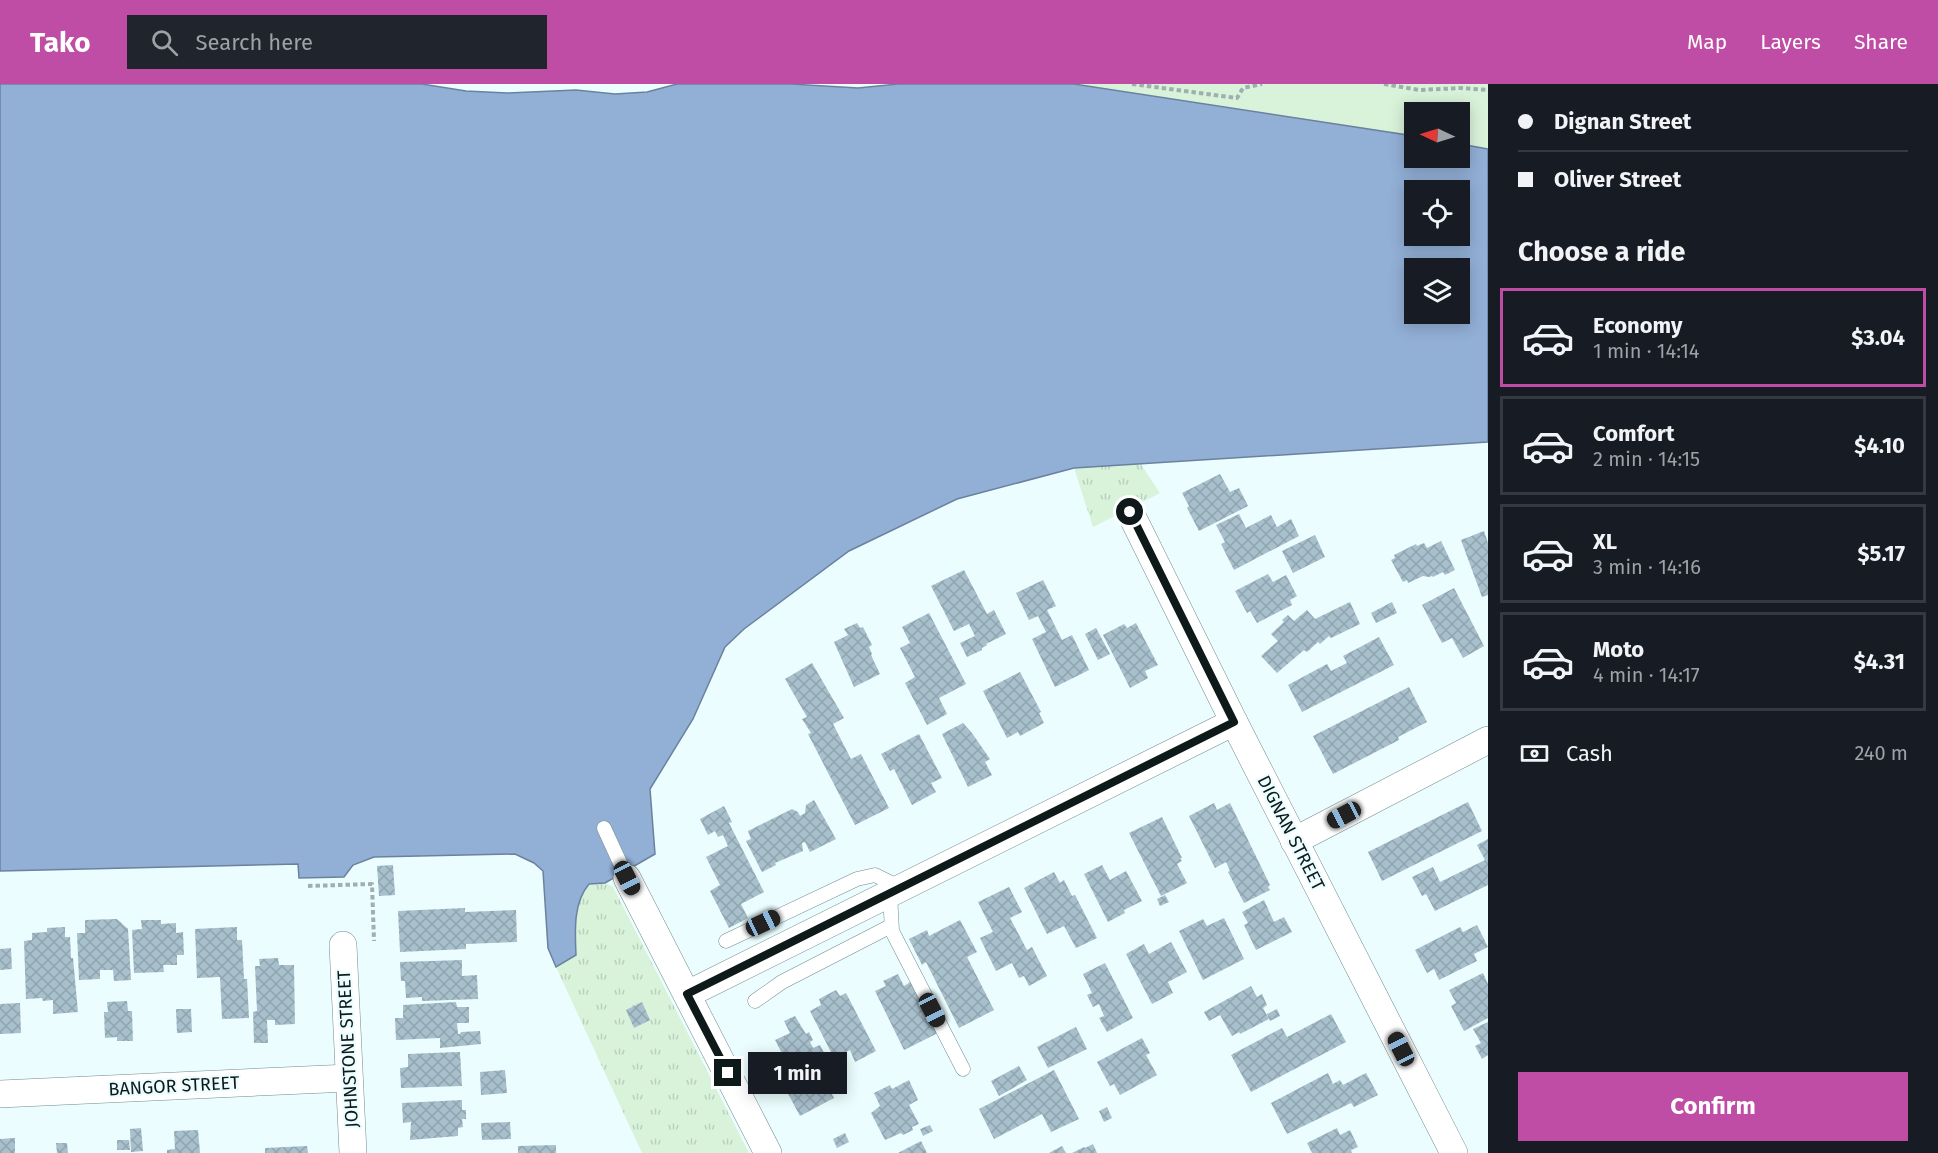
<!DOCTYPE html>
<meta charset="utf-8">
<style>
:root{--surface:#171b24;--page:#20242c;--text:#f1f3f6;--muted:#9ea1a6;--line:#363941;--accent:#bf4ca5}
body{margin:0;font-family:"Fira Sans",sans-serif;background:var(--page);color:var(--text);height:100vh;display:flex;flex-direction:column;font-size:22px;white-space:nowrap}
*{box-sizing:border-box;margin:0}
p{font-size:20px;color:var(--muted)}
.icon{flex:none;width:33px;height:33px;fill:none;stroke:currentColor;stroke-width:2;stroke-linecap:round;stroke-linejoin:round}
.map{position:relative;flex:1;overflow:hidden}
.panel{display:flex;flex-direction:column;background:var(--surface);width:450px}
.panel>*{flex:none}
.hud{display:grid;align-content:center;height:132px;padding:0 30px;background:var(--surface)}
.needle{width:39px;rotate:274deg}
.controls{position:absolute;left:1404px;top:18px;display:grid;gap:12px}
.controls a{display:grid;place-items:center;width:66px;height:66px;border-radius:0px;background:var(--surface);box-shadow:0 3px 15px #0003;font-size:30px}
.end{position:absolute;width:27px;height:27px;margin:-14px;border:8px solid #0e191a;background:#fff;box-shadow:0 0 0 3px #fff}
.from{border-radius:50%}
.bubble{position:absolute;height:42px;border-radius:0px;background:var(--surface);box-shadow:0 3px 15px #0003;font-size:20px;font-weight:700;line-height:42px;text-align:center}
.car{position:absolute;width:18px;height:36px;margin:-18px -9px;border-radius:8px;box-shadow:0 0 4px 2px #0007;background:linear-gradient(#222 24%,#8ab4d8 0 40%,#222 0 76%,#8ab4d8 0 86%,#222 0)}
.hud b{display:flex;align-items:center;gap:21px;height:57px;font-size:22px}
.hud b+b{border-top:2px solid var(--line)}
.hud i{width:15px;height:15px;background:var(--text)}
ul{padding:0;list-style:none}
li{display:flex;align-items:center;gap:18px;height:99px;margin:0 12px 9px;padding:0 18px;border:3px solid var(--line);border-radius:0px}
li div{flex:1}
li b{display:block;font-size:22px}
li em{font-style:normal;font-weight:700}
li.on{border-color:var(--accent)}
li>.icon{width:54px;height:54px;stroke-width:1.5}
h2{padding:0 30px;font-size:27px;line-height:72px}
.pay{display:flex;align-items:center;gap:15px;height:66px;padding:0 30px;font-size:22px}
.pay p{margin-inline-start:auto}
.primary-button{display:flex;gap:12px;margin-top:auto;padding:12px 30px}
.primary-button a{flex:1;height:69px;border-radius:0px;background:var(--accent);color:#fff;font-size:24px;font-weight:700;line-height:69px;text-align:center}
header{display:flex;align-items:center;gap:36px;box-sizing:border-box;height:84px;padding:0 30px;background:var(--accent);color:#fff}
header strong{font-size:28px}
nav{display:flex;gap:33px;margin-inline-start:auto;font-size:21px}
.search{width:420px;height:54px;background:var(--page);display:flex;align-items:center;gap:15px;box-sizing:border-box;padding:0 21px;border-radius:0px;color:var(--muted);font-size:22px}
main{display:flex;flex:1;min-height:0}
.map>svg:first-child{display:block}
.grass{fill:url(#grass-tufts)}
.park{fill:#d9f3db}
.water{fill:#92afd6;stroke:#6a829e;stroke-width:1.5;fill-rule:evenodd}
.building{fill:url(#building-cross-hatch)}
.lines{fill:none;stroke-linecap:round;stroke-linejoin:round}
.service-casing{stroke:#708c8e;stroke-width:15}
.minor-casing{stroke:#708c8e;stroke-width:28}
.path{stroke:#9fafb0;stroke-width:4;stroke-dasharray:4.5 3;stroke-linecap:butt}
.service{stroke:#fff;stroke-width:14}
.minor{stroke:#fff;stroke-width:27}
.route{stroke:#0e191a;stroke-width:8}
.labels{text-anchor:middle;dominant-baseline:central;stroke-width:4.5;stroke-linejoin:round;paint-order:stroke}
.street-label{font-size:18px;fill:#0e191a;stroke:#ebfdfe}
</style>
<header>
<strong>Tako</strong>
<div class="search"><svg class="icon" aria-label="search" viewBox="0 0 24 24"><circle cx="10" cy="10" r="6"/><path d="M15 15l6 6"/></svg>Search here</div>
<nav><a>Map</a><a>Layers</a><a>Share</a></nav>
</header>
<main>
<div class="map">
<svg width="1488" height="1069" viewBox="0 0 1488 1069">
<defs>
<pattern id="grass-tufts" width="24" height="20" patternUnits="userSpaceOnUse" patternTransform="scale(1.5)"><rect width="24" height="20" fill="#d9f3db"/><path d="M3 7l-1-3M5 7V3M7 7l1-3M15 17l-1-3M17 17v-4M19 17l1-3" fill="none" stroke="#b9d0bb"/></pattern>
<pattern id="building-cross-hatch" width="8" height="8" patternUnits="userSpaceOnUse" patternTransform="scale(1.5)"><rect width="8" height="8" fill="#a8c0cc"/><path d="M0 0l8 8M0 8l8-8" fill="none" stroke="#8fa4af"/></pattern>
</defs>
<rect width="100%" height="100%" fill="#ebfdfe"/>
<!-- grass -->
<g class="grass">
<path d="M1140,379L1160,409L1093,443L1074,384Z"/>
<path d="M605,799L613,803L749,1069H642L556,883L576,871C575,847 573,818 590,800Z"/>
</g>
<!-- park -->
<path class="park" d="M1068,0H1488V70L1460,65V28H1414V58Z"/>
<!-- water -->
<path class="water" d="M0,0H422L466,7L507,9L576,6L615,10L647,8L677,0H791L858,4L898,0H1074L1414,52V74H1460V60L1488,65V358L1074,384L957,415L849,467L744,545L725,563L693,635L650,705L655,770L605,799L589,800C573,819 575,847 576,871L556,883L548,864L543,787L534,779L515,770L374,773L353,781L344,793L299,794L298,780L0,787ZM1414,106H1460V152H1414ZM1414,184H1460V230H1414Z"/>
<!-- building -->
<g class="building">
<path d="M1220,390L1230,408L1239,404L1248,422L1199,447L1187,424L1189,422L1182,409Z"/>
<path d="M1239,430L1246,444L1271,431L1277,443L1291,435L1299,452L1234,486L1221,460L1225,458L1216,441Z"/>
<path d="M1484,447L1488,459V511L1482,513L1461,456Z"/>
<path d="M1315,451L1325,473L1293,489L1282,467Z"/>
<path d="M1441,457L1455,486L1445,491L1443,488L1433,493L1432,492L1429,493L1423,492L1408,499L1407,496L1403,498L1391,476L1395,474L1394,471L1416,460L1417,462L1424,459L1427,464Z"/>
<path d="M964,486L987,530L994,526L1006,550L986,560L987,561L982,564V566L967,573L960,559L975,552L969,540L954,547L931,502Z"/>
<path d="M1268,490L1273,498L1286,491L1297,512L1290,516L1292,521L1257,539L1250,527L1247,529L1235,507Z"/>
<path d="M1043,496L1056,522L1047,526L1062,556L1072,551L1089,586L1055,603L1032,555L1046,548L1038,532L1029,536L1016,509Z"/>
<path d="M1454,504L1484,562L1463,574L1452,554L1442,559L1422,521Z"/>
<path d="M1350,518L1360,540L1331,554L1329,552L1320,560L1318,558L1307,568L1304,566L1277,589L1261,572L1278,557L1271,550L1284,538L1282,536L1288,531L1294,537L1307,526L1315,535Z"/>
<path d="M1392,518L1397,529L1376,539L1371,529Z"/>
<path d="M929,529L966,600L939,614L947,630L927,641L905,599L915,593L900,564L910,559L902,543Z"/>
<path d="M857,539L860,544L863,543L872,561L869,563L872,570L871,571L880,590L854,603L834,558L848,551L844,545Z"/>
<path d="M1136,539L1158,581L1145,587L1148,594L1130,604L1103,551L1124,540L1127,544Z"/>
<path d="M1096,544L1110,570L1098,576L1085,550Z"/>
<path d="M1379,553L1394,581L1302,628L1288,601L1327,580L1331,587L1347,579L1343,572Z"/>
<path d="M812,579L844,634L833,640L851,675L861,670L889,724L855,741L808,650L811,649L802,635L807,633L785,595Z"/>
<path d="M1020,588L1041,628L1039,629L1044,639L1020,652L1018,648L1007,654L983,607Z"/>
<path d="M1409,603L1427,638L1398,653L1399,656L1333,690L1313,652Z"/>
<path d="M963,639L972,649L990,675L985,678L992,691L968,703L942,650Z"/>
<path d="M919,650L942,694L931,699L936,708L912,721L894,685L890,687L881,670Z"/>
<path d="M814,716L836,755L810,768L805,758L802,759L803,767L775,779L776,781L762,788L746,757L751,755L748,747L792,725L798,728L800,732L805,729L806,721Z"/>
<path d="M1468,718L1482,747L1382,797L1368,768Z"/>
<path d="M1214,719L1217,726L1230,719L1270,801L1268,803L1270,806L1244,819L1228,788L1230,787L1226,778L1215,784L1189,732Z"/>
<path d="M724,722L732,738L729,739L764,808L741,820L748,834L729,844L710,807L720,801L706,773L728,762L723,751L718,753L715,747L708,751L700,735Z"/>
<path d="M1162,733L1182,774H1180L1182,777L1177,780L1187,799L1161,812L1129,749Z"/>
<path d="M1488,755V801L1435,827L1426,810L1422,812L1412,793L1433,783L1440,798L1485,776L1477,761Z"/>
<path d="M393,781L395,811L379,812L377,782Z"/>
<path d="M1102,781L1110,796L1126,787L1142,817L1124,826L1125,829L1108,838L1084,790Z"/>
<path d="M1054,788L1060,799L1064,796L1072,812L1075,811L1097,854L1076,864L1064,842L1047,850L1024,804Z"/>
<path d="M1009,803L1022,828L1010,834L1027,866L1032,863L1047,892L1029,902L1024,892L1019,894L1012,879L996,887L980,854L993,848L978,818Z"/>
<path d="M1165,811L1169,818L1160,822L1157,815Z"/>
<path d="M1264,816L1274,838L1284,833L1292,848L1256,866L1244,841L1248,839L1242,828Z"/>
<path d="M465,824V828L516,826L517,858L466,860V865L400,868L398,827Z"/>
<path d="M1224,834L1244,875L1203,896L1179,847L1203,835L1207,842Z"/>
<path d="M117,835L128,845L131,896L114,897L113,886H100V895L79,896L77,849H85V836Z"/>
<path d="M141,836H161V840L176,839V849L183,848L184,871H177V881H163L164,888L134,889L132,846L142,845Z"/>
<path d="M960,836L977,868L967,873L994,926L959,944L926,878L922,881L909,855L927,846L929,852Z"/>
<path d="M1477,841L1488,863L1474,870L1477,877L1439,896L1434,885L1427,889L1415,866L1460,843L1463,848Z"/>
<path d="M65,843V853H70L71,874H73L78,928L53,930V916L43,917L42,914L26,915L24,857L32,856V849L47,848V844Z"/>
<path d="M237,843V856H242L244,895H247L249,934L222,935L220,893L197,894L195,845Z"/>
<path d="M1171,858L1187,888L1168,898L1173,909L1152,920L1126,870L1144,860L1149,870Z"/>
<path d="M11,864L12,885L0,886V865Z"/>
<path d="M278,874L279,881H294L295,940L275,941V936H267L268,959H254L253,928L257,927L255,882H260L259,875Z"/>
<path d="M462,876V892L477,891L478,915L422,917V913L406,914L405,897H401L400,878Z"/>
<path d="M1105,879L1133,934L1107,948L1099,934L1104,932L1099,920L1093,923L1087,911L1092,909L1083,890Z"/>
<path d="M1483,889L1488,900V934L1464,947L1451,922L1456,919L1449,906Z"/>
<path d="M898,890L904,902L912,897L938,949L904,966L875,907L886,902L883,897Z"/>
<path d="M1251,902L1257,913L1262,910L1267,921L1263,924L1269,935L1240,950L1239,948L1232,952L1220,931L1209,937L1204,928Z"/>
<path d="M836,906L840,912L846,909L876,967L855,978L850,966L834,974L810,927L821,921L819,915Z"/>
<path d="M127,917L128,927H132L133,957H117V953L105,954L104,928H108L107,918Z"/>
<path d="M456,918L457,923H469V939H457L458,950H460L461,948L480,947L481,960L440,964V954L396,956L395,934H403V921Z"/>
<path d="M642,918L650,936L634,944L626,926Z"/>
<path d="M20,919L21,949L0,950V920Z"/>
<path d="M176,925H191L192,948L177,949Z"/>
<path d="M1277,925L1280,932L1270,937L1267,930Z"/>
<path d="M1331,930L1346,958L1251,1008L1231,971L1282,944L1287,953Z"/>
<path d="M795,932L806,950L809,948L813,956L810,958L813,964L820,961L832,984L812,994L817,1004L826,999L834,1014L800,1032L785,1004L791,1001L780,980L786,977L775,956L790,949L784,937Z"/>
<path d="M1488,938V971L1482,975L1475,962L1481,959L1473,945Z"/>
<path d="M1076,943L1087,965L1048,984L1037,963Z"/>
<path d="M1142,954L1150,969L1146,971L1157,991L1120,1011L1114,1000L1110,1002L1097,978Z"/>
<path d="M458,968H460L462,1002L401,1004L400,984L408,983V970Z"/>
<path d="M1019,982L1027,996L999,1012L991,997Z"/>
<path d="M505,986L507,1009L481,1011L480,988Z"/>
<path d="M1054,986L1079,1035L1051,1048L1042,1030L994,1055L979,1025Z"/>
<path d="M1328,989L1333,1000L1340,996L1343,1001L1366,989L1378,1011L1354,1023L1351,1019L1287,1050L1271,1019Z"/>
<path d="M909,996L918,1016L909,1021L919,1040L912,1043L913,1046L903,1051L901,1049L885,1056L871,1029L880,1022L874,1009L890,1001L892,1005Z"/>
<path d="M462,1016V1026H466V1035H462L463,1043L458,1044V1052L410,1056L411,1038L403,1039L402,1019Z"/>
<path d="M1107,1023L1112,1034L1104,1038L1099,1027Z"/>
<path d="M510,1038L511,1055L482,1056L481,1039Z"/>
<path d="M930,1041L933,1047L923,1052L920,1045Z"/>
<path d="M141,1044L143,1067L131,1068L130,1045Z"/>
<path d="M1337,1044L1340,1051L1350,1046L1358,1063L1351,1066L1352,1069H1312L1307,1059Z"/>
<path d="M198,1046L200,1069H167V1066L175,1065L174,1047Z"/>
<path d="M845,1049L849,1058L837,1064L833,1055Z"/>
<path d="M15,1054V1069H0V1055Z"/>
<path d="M117,1056H129L130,1066H117Z"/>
<path d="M921,1057L927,1069H898Z"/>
<path d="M56,1059H67L68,1069H57Z"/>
<path d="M1093,1060L1097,1069H1072L1084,1063L1085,1064Z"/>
<path d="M556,1061V1069H518V1062Z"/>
<path d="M307,1062L308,1069H265V1064Z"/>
<path d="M1062,1062L1066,1069H1049Z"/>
</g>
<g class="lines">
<defs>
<g id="service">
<path d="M604,744L627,794"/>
<path d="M890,809L892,847L963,985"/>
<path d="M726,857L857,795L875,791L901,804"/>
<path d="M755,917L782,898L891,842"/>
</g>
<g id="minor">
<path d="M1130,428L1234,638L1454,1069"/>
<path d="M1294,757L1488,656"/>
<path d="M627,794L768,1069"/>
<path d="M343,861L353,1069"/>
<path d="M688,910L1234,638"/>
<path d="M0,1010L349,994"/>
</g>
</defs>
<!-- service casing -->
<use href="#service" class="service-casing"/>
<!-- minor casing -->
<use href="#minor" class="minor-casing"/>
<!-- path -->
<g class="path">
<path d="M1132,0L1237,14L1243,4L1262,0"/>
<path d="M1384,0L1420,6L1461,4L1488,6"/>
<path d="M308,802L372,800L374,857"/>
</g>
<!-- service -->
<use href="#service" class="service"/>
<!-- minor -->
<use href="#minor" class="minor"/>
</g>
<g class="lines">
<!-- route -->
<path class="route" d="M728,989L687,910L1234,638L1130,428"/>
</g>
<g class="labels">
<!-- street labels -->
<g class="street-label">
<text transform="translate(1291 749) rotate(63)">DIGNAN STREET</text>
<text transform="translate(348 965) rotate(-93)">JOHNSTONE STREET</text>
<text transform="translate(174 1002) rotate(-3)">BANGOR STREET</text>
</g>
</g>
</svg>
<div class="controls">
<a><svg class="needle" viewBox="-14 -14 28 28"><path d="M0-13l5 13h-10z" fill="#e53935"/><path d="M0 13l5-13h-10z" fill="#9ea1a6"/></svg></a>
<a><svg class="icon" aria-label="locate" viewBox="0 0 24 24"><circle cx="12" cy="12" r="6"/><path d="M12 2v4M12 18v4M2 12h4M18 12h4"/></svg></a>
<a><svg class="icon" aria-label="layers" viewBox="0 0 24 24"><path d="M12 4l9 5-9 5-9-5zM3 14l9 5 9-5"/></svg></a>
</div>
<i class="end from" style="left:1130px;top:428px"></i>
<i class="end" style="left:728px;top:989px"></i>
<div class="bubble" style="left:748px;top:968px;width:99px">1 min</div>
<i class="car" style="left:1344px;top:731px;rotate:242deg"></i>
<i class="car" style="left:627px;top:794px;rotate:153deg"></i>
<i class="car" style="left:763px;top:839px;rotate:65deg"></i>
<i class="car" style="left:932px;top:926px;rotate:153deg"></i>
<i class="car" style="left:1401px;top:965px;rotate:333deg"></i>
</div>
<section class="panel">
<div class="hud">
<b><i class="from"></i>Dignan Street</b>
<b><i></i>Oliver Street</b>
</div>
<h2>Choose a ride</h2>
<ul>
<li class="on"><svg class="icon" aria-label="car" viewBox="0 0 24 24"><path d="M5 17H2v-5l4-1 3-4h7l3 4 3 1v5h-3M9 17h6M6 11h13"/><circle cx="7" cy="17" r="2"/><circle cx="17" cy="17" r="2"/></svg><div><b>Economy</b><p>1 min · 14:14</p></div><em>$3.04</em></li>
<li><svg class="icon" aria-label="car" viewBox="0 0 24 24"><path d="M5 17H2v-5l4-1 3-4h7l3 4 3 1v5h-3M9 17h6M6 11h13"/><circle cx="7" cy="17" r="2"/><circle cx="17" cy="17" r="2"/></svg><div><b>Comfort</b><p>2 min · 14:15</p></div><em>$4.10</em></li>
<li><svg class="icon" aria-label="car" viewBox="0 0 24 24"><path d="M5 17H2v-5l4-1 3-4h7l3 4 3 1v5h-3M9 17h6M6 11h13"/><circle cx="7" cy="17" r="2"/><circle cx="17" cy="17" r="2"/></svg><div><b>XL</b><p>3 min · 14:16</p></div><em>$5.17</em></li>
<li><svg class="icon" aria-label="car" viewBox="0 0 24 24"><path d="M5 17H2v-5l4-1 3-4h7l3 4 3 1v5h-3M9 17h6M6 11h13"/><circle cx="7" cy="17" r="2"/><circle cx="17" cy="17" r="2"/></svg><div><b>Moto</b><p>4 min · 14:17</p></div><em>$4.31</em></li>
</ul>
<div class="pay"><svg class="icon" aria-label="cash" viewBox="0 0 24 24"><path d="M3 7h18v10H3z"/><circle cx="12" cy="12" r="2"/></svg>Cash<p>240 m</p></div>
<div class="primary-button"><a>Confirm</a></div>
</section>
</main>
